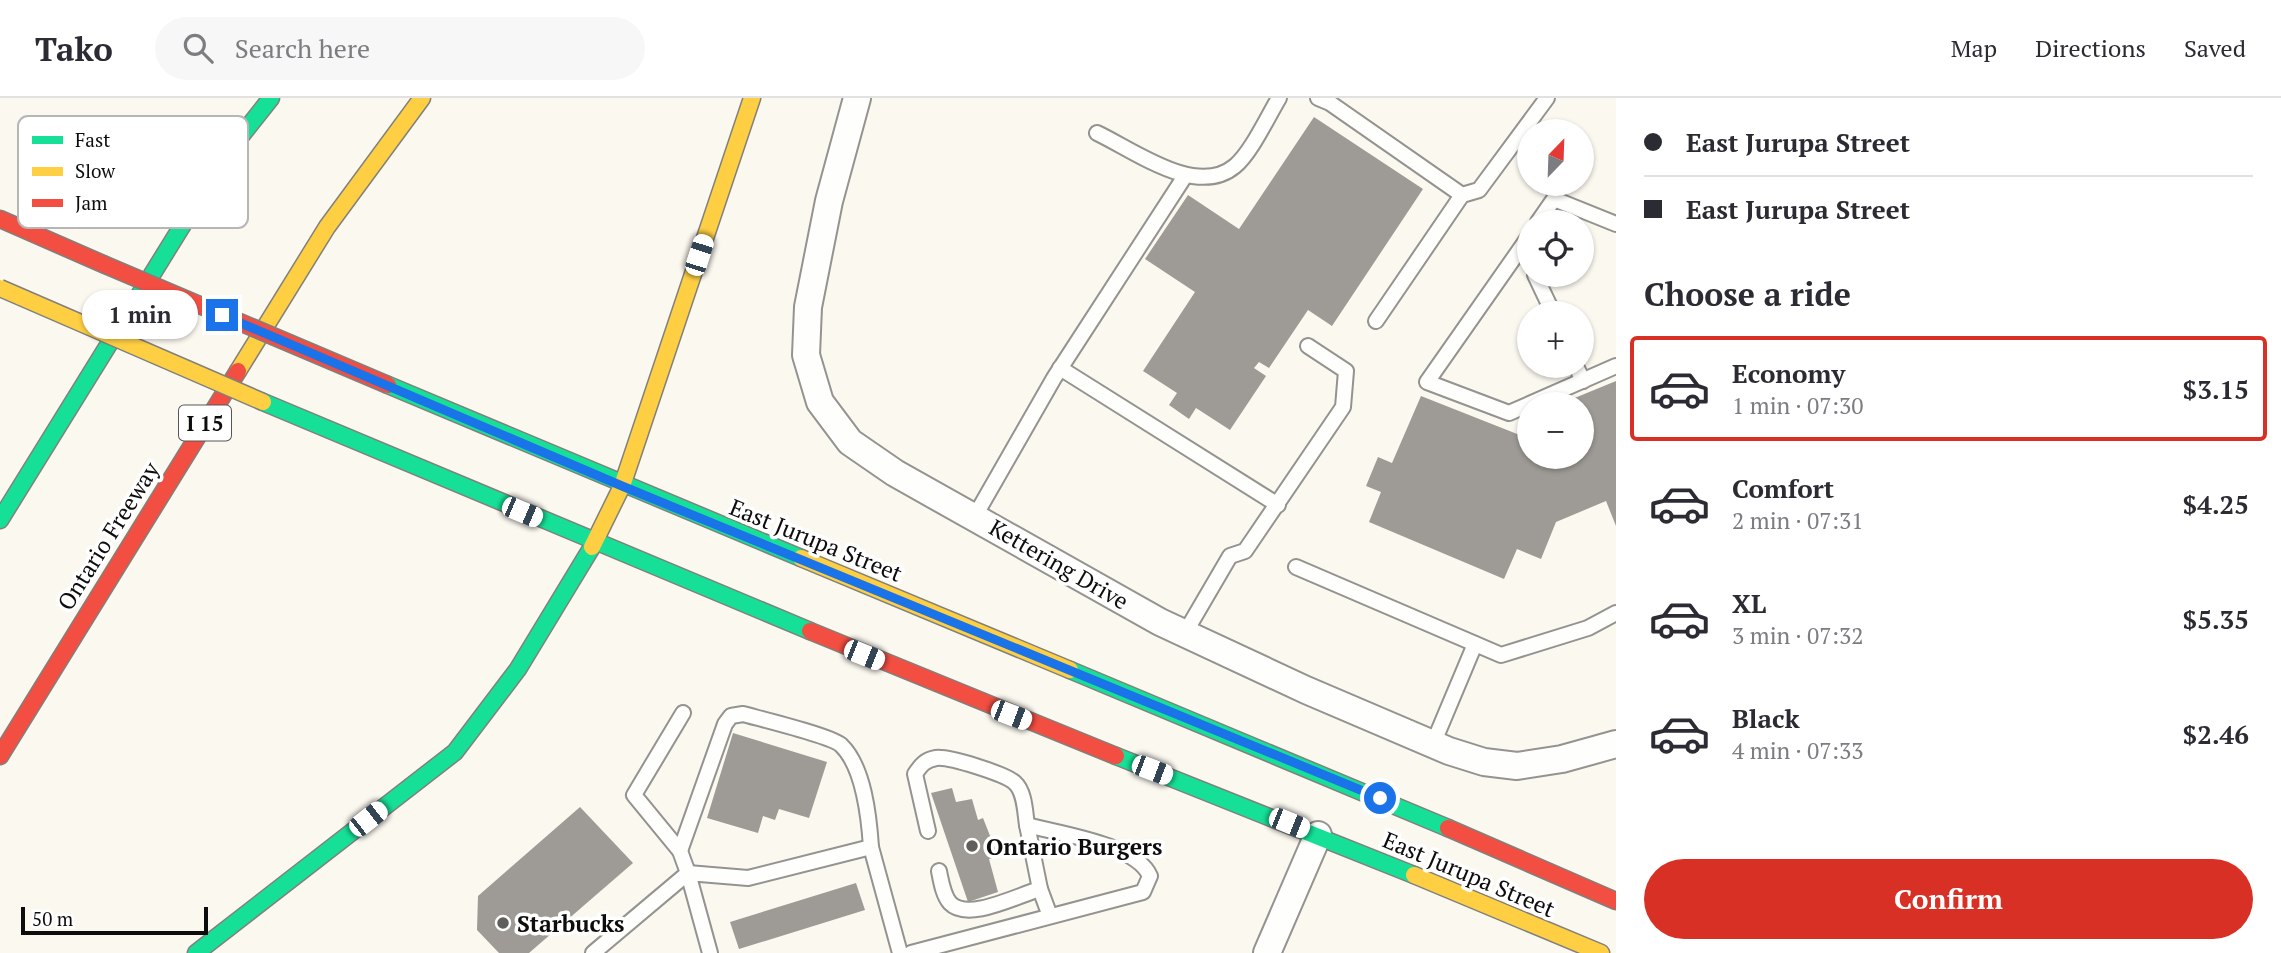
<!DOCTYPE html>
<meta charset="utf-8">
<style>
:root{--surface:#fff;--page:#f7f7f7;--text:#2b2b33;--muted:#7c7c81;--line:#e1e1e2;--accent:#d93025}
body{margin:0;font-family:"PT Serif",serif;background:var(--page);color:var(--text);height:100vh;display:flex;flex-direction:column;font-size:26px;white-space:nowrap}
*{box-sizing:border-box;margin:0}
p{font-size:23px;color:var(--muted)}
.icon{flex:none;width:38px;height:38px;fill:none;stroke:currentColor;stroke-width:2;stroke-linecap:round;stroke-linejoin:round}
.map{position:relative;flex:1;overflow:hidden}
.panel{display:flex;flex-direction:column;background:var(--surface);width:665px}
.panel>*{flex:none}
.banner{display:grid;align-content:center;height:154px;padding:0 28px;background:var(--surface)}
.needle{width:46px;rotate:23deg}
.controls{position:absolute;left:1517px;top:21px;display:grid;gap:14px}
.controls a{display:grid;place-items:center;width:77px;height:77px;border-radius:50%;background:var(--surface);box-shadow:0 2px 5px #0004;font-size:35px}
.scale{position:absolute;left:21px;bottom:18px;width:187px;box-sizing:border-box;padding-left:7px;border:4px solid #0d0d0d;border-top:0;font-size:19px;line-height:24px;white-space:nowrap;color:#0d0d0d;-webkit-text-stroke:5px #fff;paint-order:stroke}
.end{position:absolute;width:32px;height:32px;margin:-16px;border:9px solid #1a73e8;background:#fff;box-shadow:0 0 0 4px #fff}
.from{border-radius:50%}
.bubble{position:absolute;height:49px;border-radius:24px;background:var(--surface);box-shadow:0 2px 5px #0004;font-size:23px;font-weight:700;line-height:49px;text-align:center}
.car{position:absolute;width:21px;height:42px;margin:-21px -10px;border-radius:9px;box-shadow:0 0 5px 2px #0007;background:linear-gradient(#fff 24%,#345 0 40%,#fff 0 76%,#345 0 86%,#fff 0)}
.banner b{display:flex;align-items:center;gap:24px;height:66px;font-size:26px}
.banner b+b{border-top:2px solid var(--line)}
.banner i{width:18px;height:18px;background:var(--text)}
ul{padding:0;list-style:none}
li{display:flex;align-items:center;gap:21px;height:105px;margin:0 14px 10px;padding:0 14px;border:4px solid transparent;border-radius:7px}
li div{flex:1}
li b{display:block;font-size:26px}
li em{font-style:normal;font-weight:700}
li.on{border-color:var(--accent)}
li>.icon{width:63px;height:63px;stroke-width:1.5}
h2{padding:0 28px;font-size:32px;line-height:84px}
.button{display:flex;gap:14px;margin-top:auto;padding:14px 28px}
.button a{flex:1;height:80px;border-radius:42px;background:var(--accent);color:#fff;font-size:28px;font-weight:700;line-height:80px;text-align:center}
header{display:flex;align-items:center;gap:42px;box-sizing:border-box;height:98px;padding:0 35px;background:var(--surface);border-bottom:2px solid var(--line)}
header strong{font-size:33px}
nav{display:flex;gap:38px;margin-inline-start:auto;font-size:24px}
.search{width:490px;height:63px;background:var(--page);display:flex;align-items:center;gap:18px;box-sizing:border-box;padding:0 24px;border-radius:38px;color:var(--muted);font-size:26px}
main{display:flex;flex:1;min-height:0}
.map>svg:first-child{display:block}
.building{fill:#9e9b96}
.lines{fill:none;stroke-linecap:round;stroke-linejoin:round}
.lane-casing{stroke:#94938f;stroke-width:18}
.street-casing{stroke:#94938f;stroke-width:30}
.fast-casing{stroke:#81807c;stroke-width:19}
.slow-casing{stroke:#81807c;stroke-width:19}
.jam-casing{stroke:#81807c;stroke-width:19}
.lane{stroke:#fefefd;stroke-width:14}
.street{stroke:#fefefd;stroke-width:26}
.fast{stroke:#16e098;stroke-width:16}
.slow{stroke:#ffcf43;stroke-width:16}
.jam{stroke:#f24e42;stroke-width:16}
.slow-bridge-casing{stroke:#81807c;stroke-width:19;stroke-linecap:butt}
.jam-bridge-casing{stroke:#81807c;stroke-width:19;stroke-linecap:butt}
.slow-bridge{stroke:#ffcf43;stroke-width:16}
.jam-bridge{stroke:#f24e42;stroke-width:16}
.route{stroke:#1a73e8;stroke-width:9}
.poi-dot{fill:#605f5c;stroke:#fff;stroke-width:2.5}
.labels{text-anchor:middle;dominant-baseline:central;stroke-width:7;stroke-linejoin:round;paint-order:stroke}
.shield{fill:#fff;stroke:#565656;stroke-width:2}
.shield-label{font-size:21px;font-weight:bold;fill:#0d0d0d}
.street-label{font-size:23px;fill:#0d0d0d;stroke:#fff}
.poi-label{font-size:23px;font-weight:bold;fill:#0d0d0d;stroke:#fff;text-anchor:start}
.key{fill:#fff;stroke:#b6b6b6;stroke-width:2}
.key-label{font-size:19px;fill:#0d0d0d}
</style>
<header>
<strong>Tako</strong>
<div class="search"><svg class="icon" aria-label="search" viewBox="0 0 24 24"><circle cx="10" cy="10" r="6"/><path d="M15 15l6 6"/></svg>Search here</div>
<nav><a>Map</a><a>Directions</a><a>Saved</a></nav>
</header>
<main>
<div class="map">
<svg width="1616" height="855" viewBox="0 0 1616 855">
<rect width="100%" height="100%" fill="#fbf8f0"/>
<!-- building -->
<g class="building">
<path d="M1314,19L1423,91L1332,228L1308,212L1269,270L1259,264L1254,270L1266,278L1230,332L1196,310L1189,321L1169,307L1177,295L1143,273L1195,194L1145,161L1188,97L1239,131Z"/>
<path d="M1616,283V428L1606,403L1556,424L1541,461L1517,451L1504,481L1369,424L1381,394L1366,388L1378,359L1392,365L1421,298L1530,341V359H1582V306H1560Z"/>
<path d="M733,635L827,664L809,720L779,711L775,722L763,718L758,735L707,720Z"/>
<path d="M952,690L956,704L972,701L978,722L983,720L998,758L989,761L998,794L968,804L931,695Z"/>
<path d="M580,709L633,765L529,855H499L477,832L478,798Z"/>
<path d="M856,785L865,812L739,851L730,824Z"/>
</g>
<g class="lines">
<defs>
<g id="lane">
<path d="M1318,0L1330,5L1462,97"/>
<path d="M1097,35C1135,53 1197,100 1235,68C1251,55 1268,18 1279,0"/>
<path d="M1538,124L1554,101L1616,126"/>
<path d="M1530,137L1427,284L1509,315L1616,268"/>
<path d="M1535,177L1553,215"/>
<path d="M1376,223L1462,97L1479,92L1547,0"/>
<path d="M1576,268L1583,283"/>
<path d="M1060,270L1278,407"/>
<path d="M975,418L1054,280L1185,78"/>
<path d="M1296,469L1501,557L1588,530L1616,515"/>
<path d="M1185,535L1230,458L1245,453L1343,309L1346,273L1308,248"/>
<path d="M1433,646L1475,546"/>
<path d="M1027,727L1040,791L1050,818"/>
<path d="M680,753L725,626L731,618L743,616C761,621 831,638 841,647C864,669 869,719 871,749"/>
<path d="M939,773C941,783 943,797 950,805C968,824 1018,797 1040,791"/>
<path d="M593,855L688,775L680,753L634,697L683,615"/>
<path d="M710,855L688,775L748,780L871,749L900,855"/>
<path d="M911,855L1143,794L1150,778C1136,746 1060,736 1027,727C1025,715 1025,694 1015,685C1006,676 948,658 936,660C925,662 921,667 915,676L928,733"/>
</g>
<g id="street">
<path d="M857,0L829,103L808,209L806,257L820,304L850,344L895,375L1160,524L1306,592L1449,653L1484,664L1517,668L1562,661L1616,646"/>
<path d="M1267,855L1318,737"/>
</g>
<g id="fast">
<path d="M388,287L801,460"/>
<path d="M263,304L810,533"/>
<path d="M0,422L226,57L271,0"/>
<path d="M1070,572L1448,730"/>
<path d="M1116,658L1414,777"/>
<path d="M196,855L455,654L518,571L592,449"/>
</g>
<g id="slow">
<path d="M238,273L327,129L422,0"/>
<path d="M592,449L622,388L752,0"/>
<path d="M801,460L1070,572"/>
<path d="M1414,777L1601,855"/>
</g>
<g id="jam">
<path d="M0,121L103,166"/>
<path d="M810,533L1116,658"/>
<path d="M0,658L238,273"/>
<path d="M1448,730L1616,803"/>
</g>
</defs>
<!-- lane casing -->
<use href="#lane" class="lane-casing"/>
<!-- street casing -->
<use href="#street" class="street-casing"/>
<!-- fast casing -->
<use href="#fast" class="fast-casing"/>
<!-- slow casing -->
<use href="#slow" class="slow-casing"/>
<!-- jam casing -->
<use href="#jam" class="jam-casing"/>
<!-- lane -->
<use href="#lane" class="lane"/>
<!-- street -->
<use href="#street" class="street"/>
<!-- fast -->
<use href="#fast" class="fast"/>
<!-- slow -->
<use href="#slow" class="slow"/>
<!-- jam -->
<use href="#jam" class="jam"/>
<defs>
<path id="slow-bridge" d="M0,190L263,304"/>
<path id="jam-bridge" d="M103,166L388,287"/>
</defs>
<!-- slow-bridge casing -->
<use href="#slow-bridge" class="slow-bridge-casing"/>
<!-- jam-bridge casing -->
<use href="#jam-bridge" class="jam-bridge-casing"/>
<!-- slow-bridge -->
<use href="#slow-bridge" class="slow-bridge"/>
<!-- jam-bridge -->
<use href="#jam-bridge" class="jam-bridge"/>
</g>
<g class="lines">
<!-- route -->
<path class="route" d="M222,217L622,388L1380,700"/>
</g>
<!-- markers -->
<g class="poi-dot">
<circle cx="972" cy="748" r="7"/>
<circle cx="503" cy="825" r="7"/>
</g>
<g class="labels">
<!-- shield labels -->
<rect class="shield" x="179" y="307.5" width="52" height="35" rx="5"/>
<g class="shield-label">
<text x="205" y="325">I 15</text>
</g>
<!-- street labels -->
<g class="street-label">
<text transform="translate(108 438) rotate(-58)">Ontario Freeway</text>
<text transform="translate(816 442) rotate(22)">East Jurupa Street</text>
<text transform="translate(1059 466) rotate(30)">Kettering Drive</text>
<text transform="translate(1469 776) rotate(23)">East Jurupa Street</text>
</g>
<!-- poi labels -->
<g class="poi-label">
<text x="986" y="748">Ontario Burgers</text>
<text x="517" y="825">Starbucks</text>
</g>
</g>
<!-- legend -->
<rect x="18" y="18" width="230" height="112" rx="10" class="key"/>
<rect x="32" y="38" width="31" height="8" fill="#16e098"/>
<rect x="32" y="69" width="31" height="9" fill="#ffcf43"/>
<rect x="32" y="101" width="31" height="8" fill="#f24e42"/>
<g class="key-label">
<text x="75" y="49">Fast</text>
<text x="75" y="80">Slow</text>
<text x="75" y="112">Jam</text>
</g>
</svg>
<div class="controls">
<a><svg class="needle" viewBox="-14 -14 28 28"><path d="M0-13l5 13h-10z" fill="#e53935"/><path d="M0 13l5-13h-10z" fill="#7c7c81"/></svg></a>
<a><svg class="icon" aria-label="locate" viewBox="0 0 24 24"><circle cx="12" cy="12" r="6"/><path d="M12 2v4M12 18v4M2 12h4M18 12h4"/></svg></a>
<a>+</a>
<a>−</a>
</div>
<div class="scale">50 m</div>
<i class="end from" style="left:1380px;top:700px"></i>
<i class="end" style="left:222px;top:217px"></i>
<div class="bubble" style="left:82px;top:192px;width:116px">1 min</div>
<i class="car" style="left:699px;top:157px;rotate:18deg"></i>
<i class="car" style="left:522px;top:414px;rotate:113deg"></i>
<i class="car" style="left:864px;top:557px;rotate:112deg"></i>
<i class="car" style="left:1011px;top:617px;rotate:111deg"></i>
<i class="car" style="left:1152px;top:672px;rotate:111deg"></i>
<i class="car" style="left:368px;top:721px;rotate:52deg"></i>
<i class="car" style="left:1289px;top:725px;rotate:112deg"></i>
</div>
<section class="panel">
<div class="banner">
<b><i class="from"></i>East Jurupa Street</b>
<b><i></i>East Jurupa Street</b>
</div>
<h2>Choose a ride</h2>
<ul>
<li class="on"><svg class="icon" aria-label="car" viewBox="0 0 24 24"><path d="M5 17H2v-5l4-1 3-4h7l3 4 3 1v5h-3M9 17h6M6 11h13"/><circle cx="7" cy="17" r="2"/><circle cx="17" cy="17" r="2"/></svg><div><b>Economy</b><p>1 min · 07:30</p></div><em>$3.15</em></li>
<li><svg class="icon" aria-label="car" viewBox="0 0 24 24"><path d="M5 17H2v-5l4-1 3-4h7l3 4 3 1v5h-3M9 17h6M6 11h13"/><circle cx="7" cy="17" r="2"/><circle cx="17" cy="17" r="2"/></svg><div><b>Comfort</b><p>2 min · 07:31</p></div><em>$4.25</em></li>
<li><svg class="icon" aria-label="car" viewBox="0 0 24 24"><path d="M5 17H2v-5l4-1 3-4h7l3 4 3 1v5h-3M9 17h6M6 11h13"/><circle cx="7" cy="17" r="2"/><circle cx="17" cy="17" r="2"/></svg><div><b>XL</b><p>3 min · 07:32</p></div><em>$5.35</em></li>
<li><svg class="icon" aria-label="car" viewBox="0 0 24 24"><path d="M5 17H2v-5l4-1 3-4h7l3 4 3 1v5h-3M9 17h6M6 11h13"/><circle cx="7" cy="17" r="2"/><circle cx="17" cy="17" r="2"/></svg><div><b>Black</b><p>4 min · 07:33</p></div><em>$2.46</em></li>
</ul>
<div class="button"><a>Confirm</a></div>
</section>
</main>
